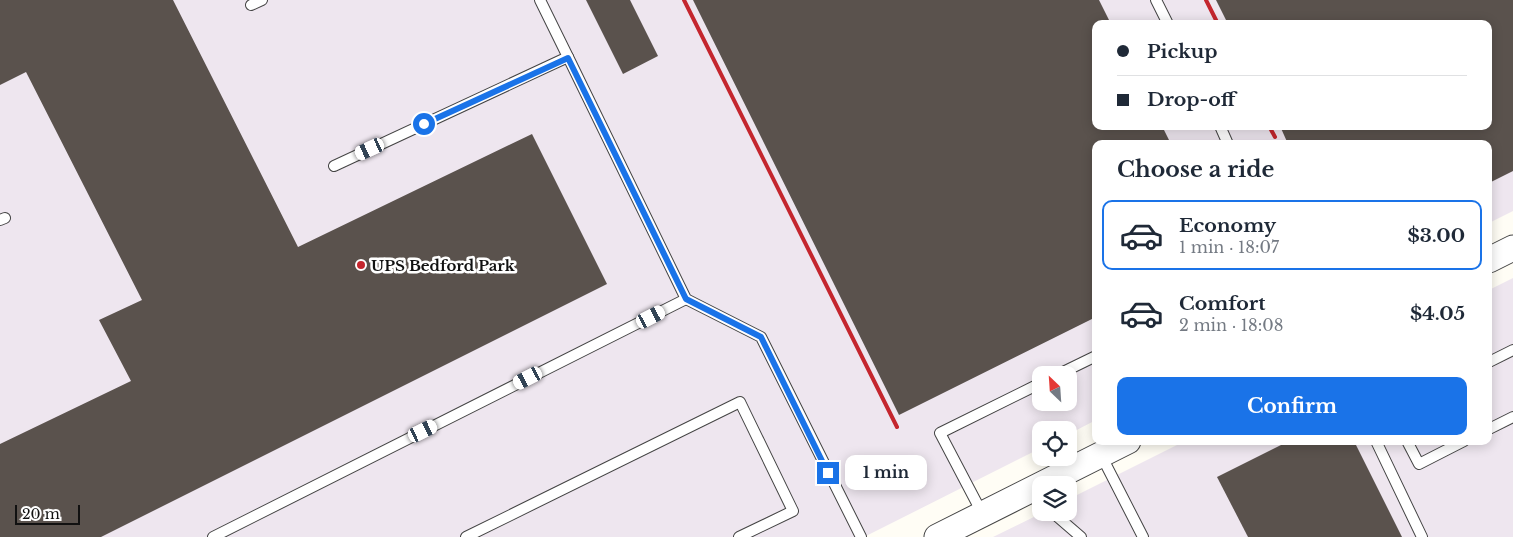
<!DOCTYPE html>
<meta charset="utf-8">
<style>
:root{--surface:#fff;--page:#f2f2f3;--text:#1f2937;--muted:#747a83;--line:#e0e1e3;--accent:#1a73e8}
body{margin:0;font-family:"Libre Baskerville",serif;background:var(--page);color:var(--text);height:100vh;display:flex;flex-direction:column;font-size:19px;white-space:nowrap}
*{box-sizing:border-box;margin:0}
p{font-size:16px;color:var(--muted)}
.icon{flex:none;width:28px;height:28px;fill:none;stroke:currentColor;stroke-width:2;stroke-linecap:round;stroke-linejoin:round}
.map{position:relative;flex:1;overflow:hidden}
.panel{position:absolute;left:1092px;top:140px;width:400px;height:305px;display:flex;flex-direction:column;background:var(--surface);border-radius:10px;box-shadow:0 2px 12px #0003}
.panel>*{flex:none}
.top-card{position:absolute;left:1092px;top:20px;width:400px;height:110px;border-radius:10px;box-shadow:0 2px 12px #0003;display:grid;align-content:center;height:110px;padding:0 25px;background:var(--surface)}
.needle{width:32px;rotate:335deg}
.tools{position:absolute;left:1032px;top:366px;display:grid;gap:10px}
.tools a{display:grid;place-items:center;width:45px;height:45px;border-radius:10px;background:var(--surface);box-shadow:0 2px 12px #0003;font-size:25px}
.scale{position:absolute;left:15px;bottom:12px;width:65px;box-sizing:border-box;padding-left:5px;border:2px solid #111;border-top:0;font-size:14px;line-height:18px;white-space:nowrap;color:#111;-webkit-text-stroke:4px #fff;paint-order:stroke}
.end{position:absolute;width:22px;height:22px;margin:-11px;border:6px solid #1a73e8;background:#fff;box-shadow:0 0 0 2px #fff}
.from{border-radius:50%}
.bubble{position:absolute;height:35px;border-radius:10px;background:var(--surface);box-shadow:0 2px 12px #0003;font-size:16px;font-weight:700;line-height:35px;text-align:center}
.car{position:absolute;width:15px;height:30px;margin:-15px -8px;border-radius:6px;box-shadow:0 0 4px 1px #0007;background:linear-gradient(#fff 24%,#345 0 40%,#fff 0 76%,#345 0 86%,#fff 0)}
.top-card b{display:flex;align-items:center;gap:18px;height:48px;font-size:19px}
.top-card b+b{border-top:1px solid var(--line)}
.top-card i{width:12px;height:12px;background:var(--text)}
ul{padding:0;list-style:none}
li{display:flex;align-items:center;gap:15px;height:70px;margin:0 10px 8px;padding:0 15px;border:2px solid transparent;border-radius:10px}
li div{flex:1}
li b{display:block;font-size:19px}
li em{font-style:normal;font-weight:700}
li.on{border-color:var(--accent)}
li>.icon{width:45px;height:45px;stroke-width:1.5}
h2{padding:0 25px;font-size:22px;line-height:60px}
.button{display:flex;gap:10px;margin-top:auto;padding:10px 25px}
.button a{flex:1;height:58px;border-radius:10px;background:var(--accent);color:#fff;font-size:20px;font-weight:700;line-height:58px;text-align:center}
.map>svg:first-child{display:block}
.industrial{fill:#eee6ef;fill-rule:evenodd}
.building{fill:#5a524d}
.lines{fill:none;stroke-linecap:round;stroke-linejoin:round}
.service-casing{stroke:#444;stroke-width:12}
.tertiary-casing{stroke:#444;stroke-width:27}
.service{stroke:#fff;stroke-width:10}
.tertiary{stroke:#fff;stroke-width:25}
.rail{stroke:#c4262e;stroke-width:4}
.route{stroke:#1a73e8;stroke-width:6}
.poi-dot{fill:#c4262e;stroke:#fff;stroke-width:2}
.labels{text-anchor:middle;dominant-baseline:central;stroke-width:5;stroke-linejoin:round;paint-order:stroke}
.poi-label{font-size:15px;font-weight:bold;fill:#111;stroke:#fff;text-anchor:start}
</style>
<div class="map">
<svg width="1513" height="537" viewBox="0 0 1513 537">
<rect width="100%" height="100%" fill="#fffdf5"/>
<!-- industrial -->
<g class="industrial">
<path d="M0,0H1513V211L1489,223V144H1096V420L1069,434V430H1041V448L864,537H0ZM1096,24H1489V126H1096ZM1041,375H1069V402H1041Z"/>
<path d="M1513,278V537H993L1042,513L1069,512V499L1185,441H1489V290Z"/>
</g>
<!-- building -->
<g class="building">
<path d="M0,0H173L298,247L532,134L607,284L101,537H0V444L131,381L99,320L142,300L26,72L0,85Z"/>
<path d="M586,0H630L658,56L623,74Z"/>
<path d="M693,0H1099L1111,24H1096V126H1162L1171,144H1096V317L899,415Z"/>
<path d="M1216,0H1513V171L1489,183V144H1288L1280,126H1489V24H1228Z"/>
<path d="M1289,441H1354L1402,537H1248L1217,477Z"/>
</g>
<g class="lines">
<defs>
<g id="service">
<path d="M540,0L568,57"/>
<path d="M1156,0L1168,24"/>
<path d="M251,5L262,0"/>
<path d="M1220,126L1228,144"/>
<path d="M334,166L568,57L686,299L761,337L861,537"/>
<path d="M0,220L5,218"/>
<path d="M1489,362L1513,350"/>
<path d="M1057,375L1096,356"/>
<path d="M1489,429L1513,417"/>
<path d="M1376,441L1422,537"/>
<path d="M1407,441L1419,464L1464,441"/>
<path d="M1101,455L1143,537"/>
<path d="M1052,512L1081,537"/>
<path d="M982,513L940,433L1041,383"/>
<path d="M213,537L686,299"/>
<path d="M466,537L740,402L793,511L739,537"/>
</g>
<g id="tertiary">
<path d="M1489,260L1513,248"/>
<path d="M937,537L1128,441"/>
</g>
</defs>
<!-- service casing -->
<use href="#service" class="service-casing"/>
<!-- tertiary casing -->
<use href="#tertiary" class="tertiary-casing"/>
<!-- service -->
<use href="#service" class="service"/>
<!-- tertiary -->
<use href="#tertiary" class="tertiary"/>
<!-- rail -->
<g class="rail">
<path d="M684,0L897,427"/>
<path d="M1206,0L1218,24"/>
<path d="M1269,126L1275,137"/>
</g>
</g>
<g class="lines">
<!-- route -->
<path class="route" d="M424,124L568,58L686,299L761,337L828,473"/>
</g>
<!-- markers -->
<circle class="poi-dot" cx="361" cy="265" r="5"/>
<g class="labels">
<!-- poi labels -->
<g class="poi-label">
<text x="371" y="265">UPS Bedford Park</text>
</g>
</g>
</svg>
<div class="tools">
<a><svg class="needle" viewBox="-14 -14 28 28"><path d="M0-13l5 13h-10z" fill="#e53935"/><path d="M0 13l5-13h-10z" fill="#747a83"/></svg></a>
<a><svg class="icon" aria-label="locate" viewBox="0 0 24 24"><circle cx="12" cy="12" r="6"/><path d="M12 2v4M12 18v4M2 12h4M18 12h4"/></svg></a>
<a><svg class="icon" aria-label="layers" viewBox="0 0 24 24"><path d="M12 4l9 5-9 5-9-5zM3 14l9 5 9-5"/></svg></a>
</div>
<div class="scale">20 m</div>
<i class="end from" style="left:424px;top:124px"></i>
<i class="end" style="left:828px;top:473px"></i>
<div class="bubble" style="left:845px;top:455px;width:82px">1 min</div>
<i class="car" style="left:370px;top:149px;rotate:245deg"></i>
<i class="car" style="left:651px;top:317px;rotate:63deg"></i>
<i class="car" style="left:528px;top:378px;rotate:243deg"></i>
<i class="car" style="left:423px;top:431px;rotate:64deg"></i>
<div class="top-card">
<b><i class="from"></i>Pickup</b>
<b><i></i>Drop-off</b>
</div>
<section class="panel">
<h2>Choose a ride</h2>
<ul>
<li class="on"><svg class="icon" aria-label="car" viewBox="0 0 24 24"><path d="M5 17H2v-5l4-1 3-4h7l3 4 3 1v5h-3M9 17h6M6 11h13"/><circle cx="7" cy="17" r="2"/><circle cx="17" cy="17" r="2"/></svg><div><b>Economy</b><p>1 min · 18:07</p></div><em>$3.00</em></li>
<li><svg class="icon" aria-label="car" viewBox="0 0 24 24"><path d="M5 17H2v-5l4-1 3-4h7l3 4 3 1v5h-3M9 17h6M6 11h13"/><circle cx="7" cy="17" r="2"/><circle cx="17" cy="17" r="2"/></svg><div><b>Comfort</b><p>2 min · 18:08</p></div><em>$4.05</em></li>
</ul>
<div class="button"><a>Confirm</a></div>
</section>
</div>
